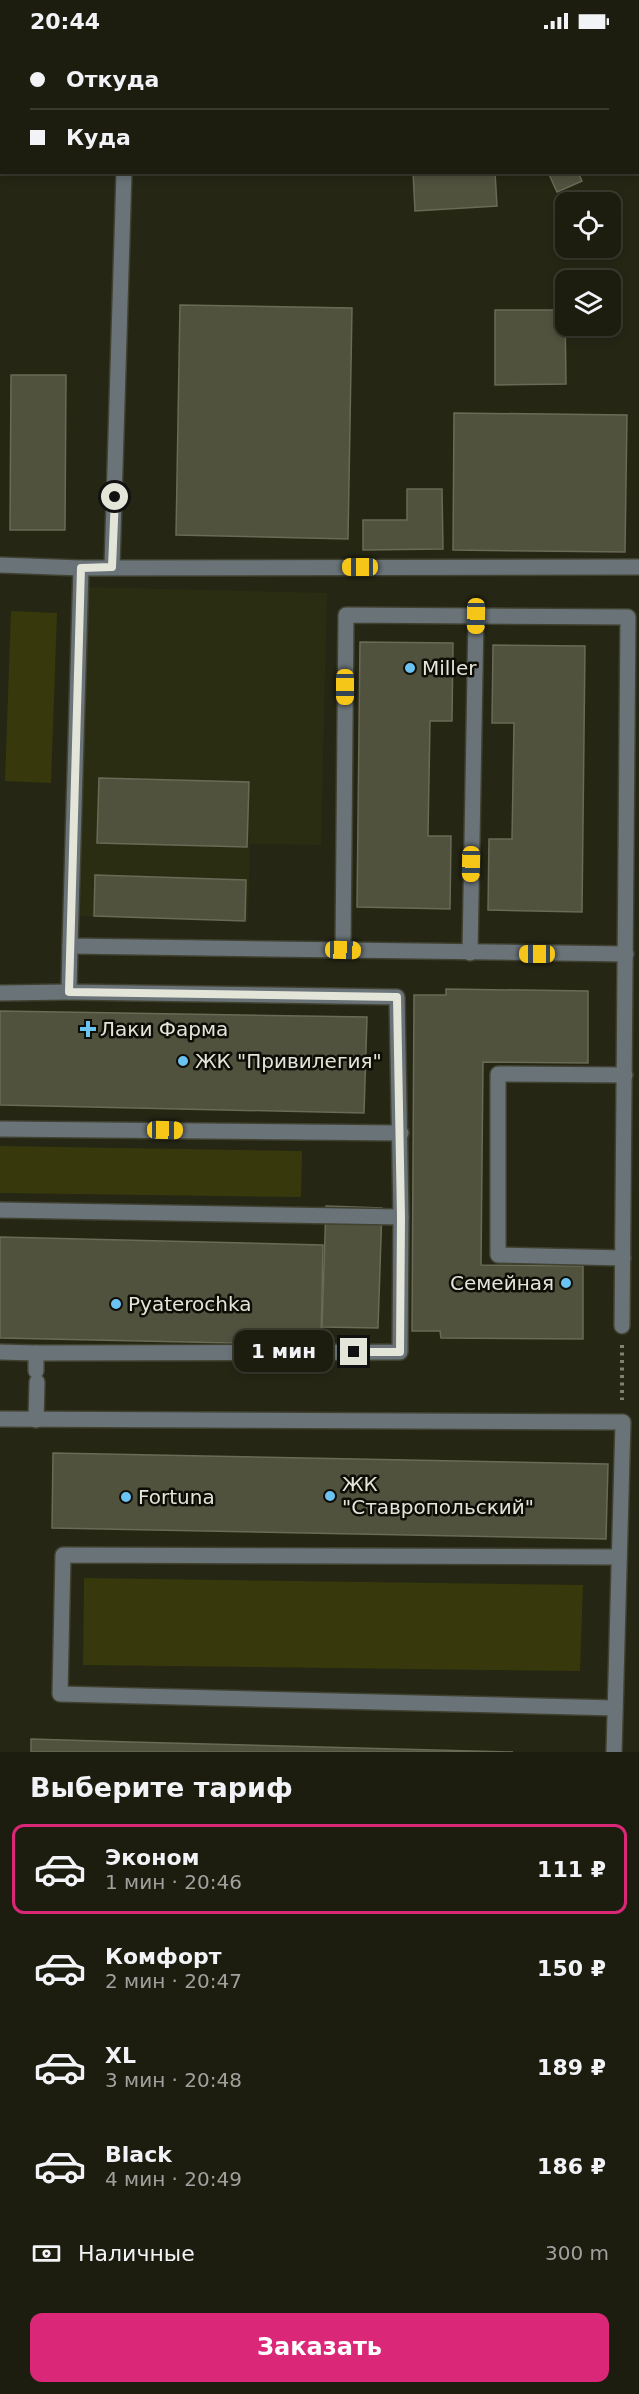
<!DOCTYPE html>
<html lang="ru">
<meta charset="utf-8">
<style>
:root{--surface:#1c1c0f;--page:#29291d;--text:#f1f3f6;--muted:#a0a19e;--line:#3a3a2f;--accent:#db2777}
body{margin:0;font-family:"DejaVu Sans",sans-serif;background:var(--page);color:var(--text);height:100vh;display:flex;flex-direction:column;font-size:22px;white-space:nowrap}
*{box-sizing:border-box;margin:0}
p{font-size:20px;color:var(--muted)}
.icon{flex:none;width:33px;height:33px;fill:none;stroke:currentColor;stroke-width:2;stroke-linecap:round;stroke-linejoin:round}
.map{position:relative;height:1710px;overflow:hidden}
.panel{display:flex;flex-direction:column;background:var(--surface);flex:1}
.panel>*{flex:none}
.top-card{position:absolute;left:0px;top:0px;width:639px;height:132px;box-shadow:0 3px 9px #0003,0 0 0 2px var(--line);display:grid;align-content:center;height:132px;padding:0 30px;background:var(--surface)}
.tools{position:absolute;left:555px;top:150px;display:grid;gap:12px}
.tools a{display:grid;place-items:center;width:66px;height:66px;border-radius:12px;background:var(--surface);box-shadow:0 3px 9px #0003,0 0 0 2px var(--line);font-size:30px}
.end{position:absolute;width:27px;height:27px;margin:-14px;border:8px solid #e4e5d9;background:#111;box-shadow:0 0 0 3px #111}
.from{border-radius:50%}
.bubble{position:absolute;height:42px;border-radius:12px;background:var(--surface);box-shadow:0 3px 9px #0003,0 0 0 2px var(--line);font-size:20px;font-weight:700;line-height:42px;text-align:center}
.car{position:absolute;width:18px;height:36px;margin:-18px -9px;border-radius:8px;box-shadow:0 0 4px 2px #0007;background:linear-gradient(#f5c518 24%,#345 0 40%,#f5c518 0 76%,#345 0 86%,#f5c518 0)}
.top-card b{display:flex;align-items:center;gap:21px;height:57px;font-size:22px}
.top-card b+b{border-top:2px solid var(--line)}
.top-card i{width:15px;height:15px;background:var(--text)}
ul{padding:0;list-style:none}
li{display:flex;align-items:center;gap:18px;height:90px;margin:0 12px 9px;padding:0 18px;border:3px solid transparent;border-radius:12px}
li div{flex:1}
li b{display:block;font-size:22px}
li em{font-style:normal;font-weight:700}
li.active{border-color:var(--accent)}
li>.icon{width:54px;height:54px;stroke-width:1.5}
h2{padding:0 30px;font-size:27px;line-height:72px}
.pay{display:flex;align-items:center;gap:15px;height:66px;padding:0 30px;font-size:22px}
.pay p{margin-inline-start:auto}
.cta{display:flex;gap:12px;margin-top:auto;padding:12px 30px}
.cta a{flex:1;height:69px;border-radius:12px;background:var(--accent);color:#fff;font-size:24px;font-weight:700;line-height:69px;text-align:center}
.status{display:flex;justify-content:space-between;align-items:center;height:42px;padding:0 30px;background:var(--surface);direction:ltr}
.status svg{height:16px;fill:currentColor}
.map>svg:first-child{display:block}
.built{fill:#2b2d13}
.green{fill:#37390d}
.building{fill:#50523e;stroke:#696b56;stroke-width:1.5}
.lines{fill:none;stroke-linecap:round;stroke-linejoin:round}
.minor-casing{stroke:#404130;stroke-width:18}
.path{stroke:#818273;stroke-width:4;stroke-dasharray:3 4.5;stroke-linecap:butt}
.minor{stroke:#697378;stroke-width:15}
.route{stroke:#e4e5d9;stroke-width:8}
.poi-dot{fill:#6bc3f2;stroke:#0e0e07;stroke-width:2}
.labels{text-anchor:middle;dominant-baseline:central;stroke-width:5;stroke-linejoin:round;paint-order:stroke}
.poi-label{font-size:20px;fill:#e4e5d9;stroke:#0e0e07;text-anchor:start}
</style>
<div class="status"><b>20:44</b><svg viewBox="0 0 49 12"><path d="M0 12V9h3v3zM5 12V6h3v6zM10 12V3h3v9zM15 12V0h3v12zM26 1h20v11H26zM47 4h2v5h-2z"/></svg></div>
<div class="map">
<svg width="639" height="1710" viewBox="0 0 639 1710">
<rect width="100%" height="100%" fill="#252614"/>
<!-- built -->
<path class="built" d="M88,545L327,551L321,803L250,802L248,879L80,874Z"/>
<!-- green -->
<g class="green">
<path d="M11,569L57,571L51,741L5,739Z"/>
<path d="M0,1104L302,1109L301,1155L0,1151Z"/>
<path d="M84,1536L583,1543L580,1629L83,1623Z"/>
</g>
<!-- building -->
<g class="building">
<path d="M612,0H639V41L638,2Z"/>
<path d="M413,130H495L497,164L415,169Z"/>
<path d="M548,130H578L582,139L557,150Z"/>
<path d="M180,263L352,266L348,497L176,493Z"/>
<path d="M495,268H565L566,342L495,343Z"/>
<path d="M11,333H66L65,488H10Z"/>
<path d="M454,371L627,373L625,510L453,508Z"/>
<path d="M407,447H442L443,507L363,508V478H407Z"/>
<path d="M360,600L453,601L452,679H430L428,794H451L450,867L357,865Z"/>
<path d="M493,603L585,604L582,870L488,868L489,797H512L514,681H492Z"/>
<path d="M99,736L249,740L247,805L97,801Z"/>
<path d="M95,833L246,838L245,879L94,874Z"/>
<path d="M446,947L588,949V1021L483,1020L481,1223L583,1224V1297L441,1296L440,1289H412L414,953H446Z"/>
<path d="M0,969L367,975L364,1071L0,1063Z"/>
<path d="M326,1164L382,1166L378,1286L322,1285Z"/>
<path d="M0,1195L323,1203L321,1303L0,1296Z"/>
<path d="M53,1411L608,1422L606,1497L52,1486Z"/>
<path d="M31,1697L131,1700L513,1710H31Z"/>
</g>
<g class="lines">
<defs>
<g id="minor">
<path d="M128,2V0"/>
<path d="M0,523L81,526L639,525"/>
<path d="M112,525L124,130"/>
<path d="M81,526L70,904L626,912"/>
<path d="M476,574L628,575L622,1284"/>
<path d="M343,908L346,573L476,574L470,911"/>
<path d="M0,951L69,950"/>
<path d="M0,1087L401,1091"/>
<path d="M0,1168L401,1175"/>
<path d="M623,1216L498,1213V1032L625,1033"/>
<path d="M0,1310L36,1311"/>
<path d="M36,1329V1311L400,1310L401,1175L397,955L69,950L70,904"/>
<path d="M0,1377L623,1380L614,1710"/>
<path d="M36,1378L37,1340"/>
<path d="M615,1666L60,1652L63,1513L618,1515"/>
</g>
</defs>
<!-- minor casing -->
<use href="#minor" class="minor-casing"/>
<!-- path -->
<path class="path" d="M622,1303V1358"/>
<!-- minor -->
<use href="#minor" class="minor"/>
</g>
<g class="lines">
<!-- route -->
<path class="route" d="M115,455L112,525L81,526L69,950L397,955L401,1175L400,1310H354"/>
</g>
<!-- markers -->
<g class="poi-dot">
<circle cx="410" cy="626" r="6"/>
<path d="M85 978h6v6h6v6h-6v6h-6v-6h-6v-6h6z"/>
<circle cx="183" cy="1019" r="6"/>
<circle cx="566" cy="1241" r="6"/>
<circle cx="116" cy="1262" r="6"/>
<circle cx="330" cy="1454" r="6"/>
<circle cx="126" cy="1455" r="6"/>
</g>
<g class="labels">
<!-- poi labels -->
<g class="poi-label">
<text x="422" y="626">Miller</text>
<text x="100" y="987">Лаки Фарма</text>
<text x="195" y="1019">ЖК "Привилегия"</text>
<text x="554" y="1241" text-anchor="end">Семейная</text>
<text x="128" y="1262">Pyaterochka</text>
<text x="342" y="1442">ЖК<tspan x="342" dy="23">"Ставропольский"</tspan></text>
<text x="138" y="1455">Fortuna</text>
</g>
</g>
</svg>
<div class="tools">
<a><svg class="icon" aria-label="locate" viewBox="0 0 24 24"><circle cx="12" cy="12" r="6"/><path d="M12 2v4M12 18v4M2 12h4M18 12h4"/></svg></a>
<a><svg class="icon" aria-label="layers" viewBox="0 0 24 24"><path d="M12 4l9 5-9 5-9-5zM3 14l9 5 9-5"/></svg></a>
</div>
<i class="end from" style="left:115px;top:455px"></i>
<i class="end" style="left:354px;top:1310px"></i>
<div class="bubble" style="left:234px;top:1288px;width:99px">1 мин</div>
<i class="car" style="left:360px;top:525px;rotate:270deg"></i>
<i class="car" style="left:476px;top:574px;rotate:181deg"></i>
<i class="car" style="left:345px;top:645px;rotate:180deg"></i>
<i class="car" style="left:471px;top:822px;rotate:181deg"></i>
<i class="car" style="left:343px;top:908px;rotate:92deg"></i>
<i class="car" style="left:537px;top:912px;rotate:270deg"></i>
<i class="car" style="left:165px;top:1088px;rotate:91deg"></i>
<div class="top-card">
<b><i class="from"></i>Откуда</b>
<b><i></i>Куда</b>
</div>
</div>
<section class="panel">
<h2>Выберите тариф</h2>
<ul>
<li class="active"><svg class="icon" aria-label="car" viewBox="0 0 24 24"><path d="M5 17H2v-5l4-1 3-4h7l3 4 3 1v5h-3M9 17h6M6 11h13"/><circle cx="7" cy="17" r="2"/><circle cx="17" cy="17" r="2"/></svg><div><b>Эконом</b><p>1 мин · 20:46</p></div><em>111 ₽</em></li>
<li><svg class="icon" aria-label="car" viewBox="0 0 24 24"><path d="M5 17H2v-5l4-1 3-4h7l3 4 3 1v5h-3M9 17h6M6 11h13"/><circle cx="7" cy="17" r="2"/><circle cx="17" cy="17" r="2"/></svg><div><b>Комфорт</b><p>2 мин · 20:47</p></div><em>150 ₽</em></li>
<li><svg class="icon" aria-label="car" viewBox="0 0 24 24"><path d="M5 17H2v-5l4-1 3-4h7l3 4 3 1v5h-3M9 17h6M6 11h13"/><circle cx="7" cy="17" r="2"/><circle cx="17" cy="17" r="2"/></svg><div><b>XL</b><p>3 мин · 20:48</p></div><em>189 ₽</em></li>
<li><svg class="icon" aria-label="car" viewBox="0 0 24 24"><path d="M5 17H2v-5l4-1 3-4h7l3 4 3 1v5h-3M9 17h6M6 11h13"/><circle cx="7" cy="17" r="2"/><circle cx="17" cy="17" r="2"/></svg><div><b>Black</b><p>4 мин · 20:49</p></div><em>186 ₽</em></li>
</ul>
<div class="pay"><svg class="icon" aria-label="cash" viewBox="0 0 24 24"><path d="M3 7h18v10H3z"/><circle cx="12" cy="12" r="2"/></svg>Наличные<p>300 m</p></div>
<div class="cta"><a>Заказать</a></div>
</section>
